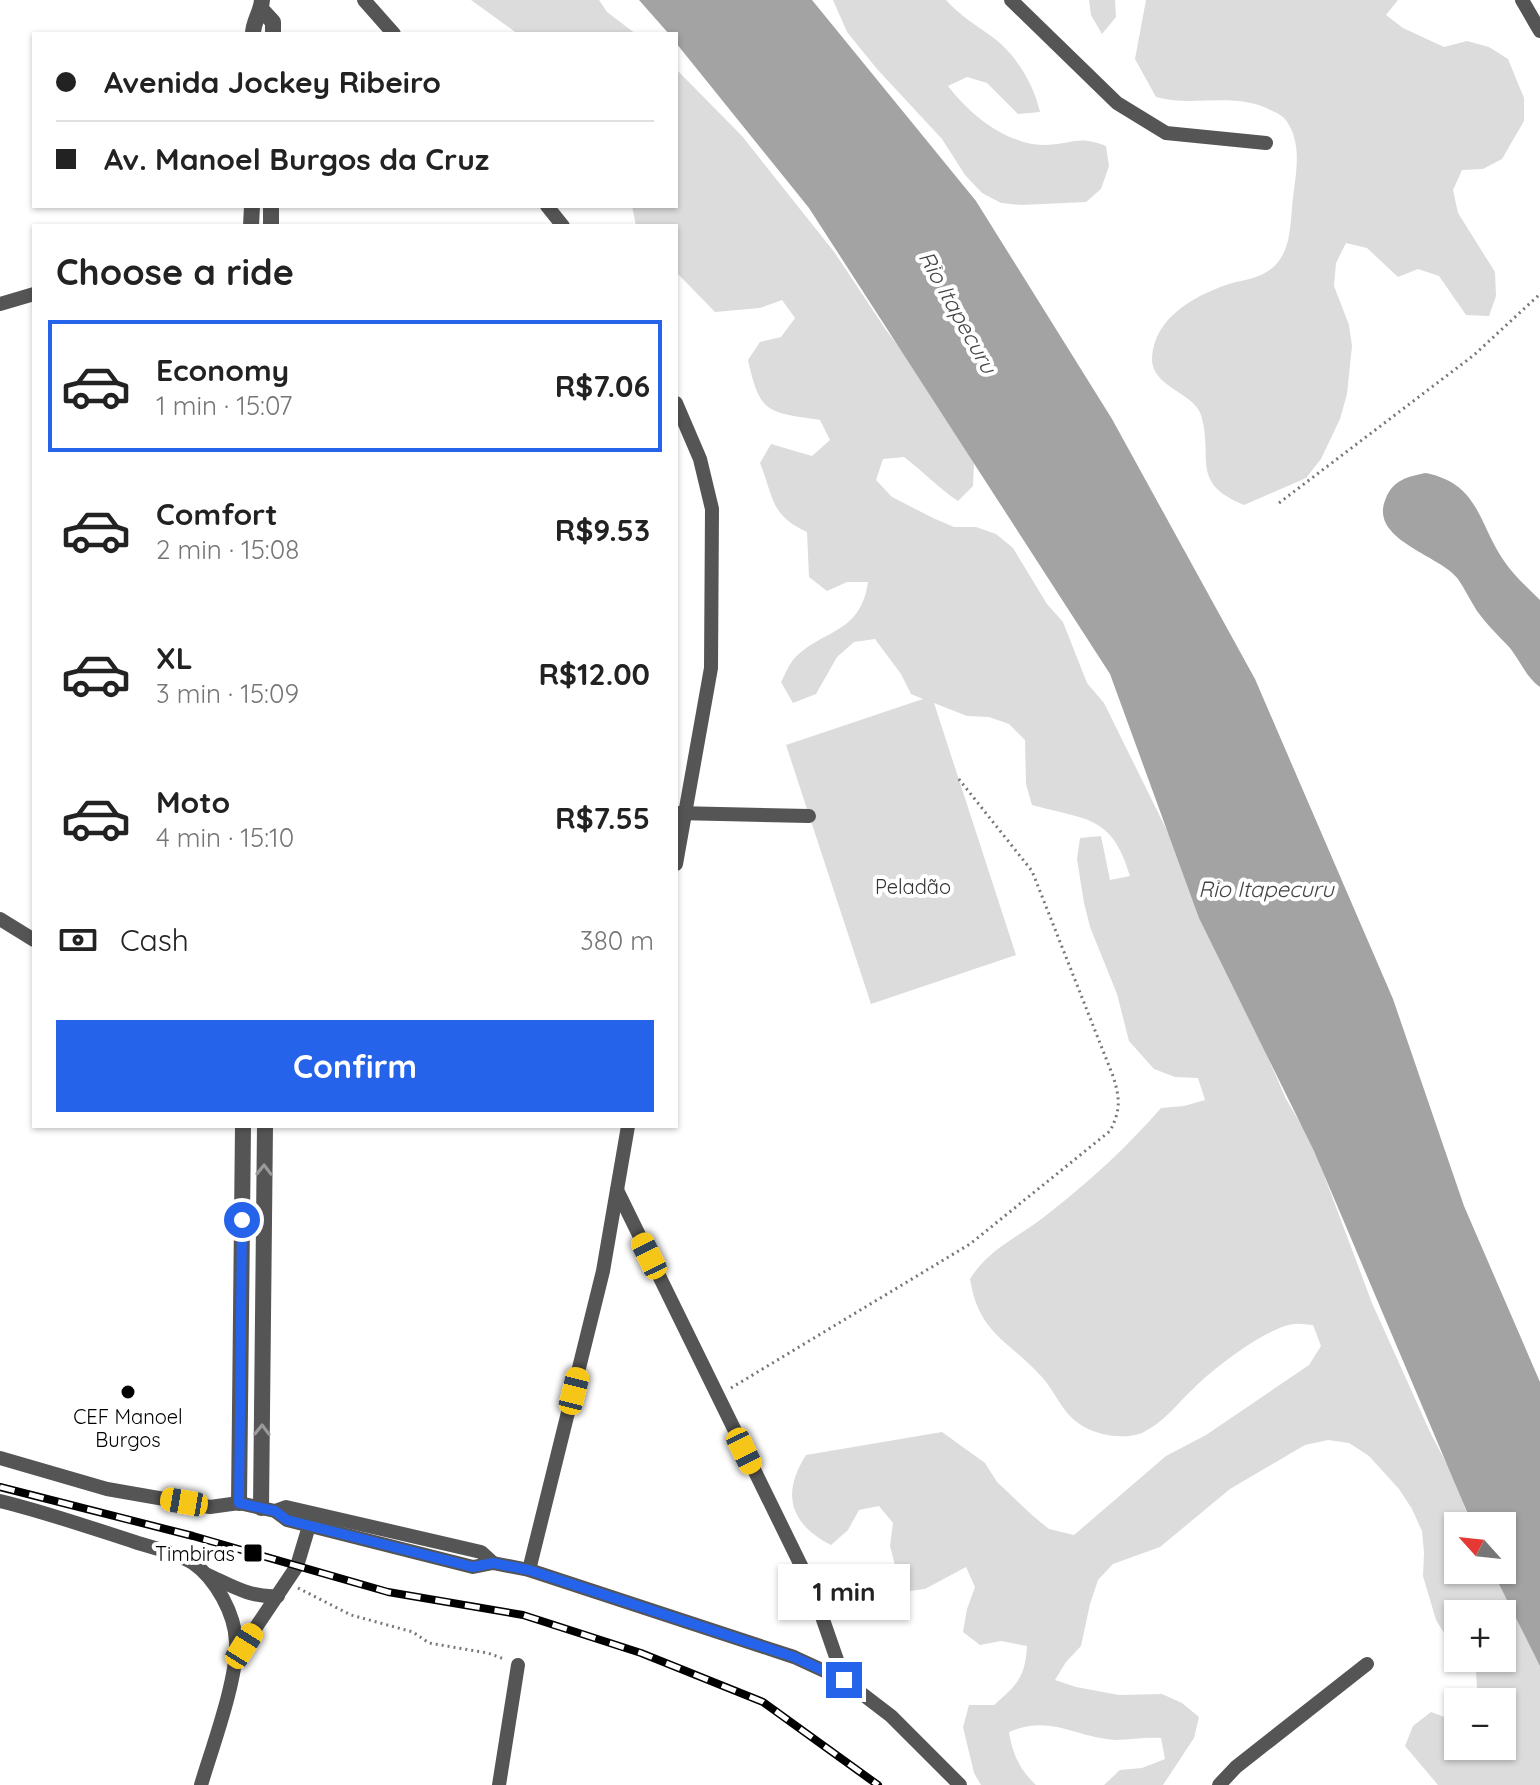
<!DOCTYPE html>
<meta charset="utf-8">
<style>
:root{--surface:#fff;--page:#f2f2f2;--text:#222;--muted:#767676;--line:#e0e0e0;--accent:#2563eb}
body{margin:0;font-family:Quicksand,sans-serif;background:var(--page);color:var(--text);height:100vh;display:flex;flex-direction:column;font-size:30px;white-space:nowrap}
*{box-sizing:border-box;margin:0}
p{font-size:26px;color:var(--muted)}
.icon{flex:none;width:44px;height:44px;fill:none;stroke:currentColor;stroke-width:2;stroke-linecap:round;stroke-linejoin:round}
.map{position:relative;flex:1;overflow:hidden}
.side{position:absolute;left:32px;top:224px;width:646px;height:904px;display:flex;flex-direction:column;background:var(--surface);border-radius:0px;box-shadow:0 2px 6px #0004}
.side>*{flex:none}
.guide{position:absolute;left:32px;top:32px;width:646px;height:176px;border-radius:0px;box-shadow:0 2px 6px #0004;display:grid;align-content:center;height:176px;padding:0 24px;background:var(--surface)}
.needle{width:52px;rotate:297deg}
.fabs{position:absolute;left:1444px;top:1512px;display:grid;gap:16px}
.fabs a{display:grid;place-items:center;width:72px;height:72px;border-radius:0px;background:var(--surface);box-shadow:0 2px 6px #0004;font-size:40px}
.end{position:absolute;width:36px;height:36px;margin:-18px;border:10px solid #2563eb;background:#fff;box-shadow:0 0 0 4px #fff}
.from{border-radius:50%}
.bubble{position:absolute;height:56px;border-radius:0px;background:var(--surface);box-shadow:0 2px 6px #0004;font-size:26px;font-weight:700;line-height:56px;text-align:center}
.car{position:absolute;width:24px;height:48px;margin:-24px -12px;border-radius:10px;box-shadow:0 0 6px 2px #0007;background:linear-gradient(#f5c518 24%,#345 0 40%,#f5c518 0 76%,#345 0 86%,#f5c518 0)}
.guide b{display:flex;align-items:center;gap:28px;height:76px;font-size:30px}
.guide b+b{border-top:2px solid var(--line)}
.guide i{width:20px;height:20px;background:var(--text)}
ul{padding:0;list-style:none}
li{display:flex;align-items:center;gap:24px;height:132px;margin:0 16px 12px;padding:0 8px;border:4px solid transparent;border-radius:0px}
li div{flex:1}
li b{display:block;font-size:30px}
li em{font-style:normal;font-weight:700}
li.active{border-color:var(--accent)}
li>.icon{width:72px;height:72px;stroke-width:1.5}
h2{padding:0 24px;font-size:36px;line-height:96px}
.pay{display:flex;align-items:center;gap:20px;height:88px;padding:0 24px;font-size:30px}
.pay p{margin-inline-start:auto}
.cta{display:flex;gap:16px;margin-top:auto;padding:16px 24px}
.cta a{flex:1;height:92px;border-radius:0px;background:var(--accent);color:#fff;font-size:32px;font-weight:700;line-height:92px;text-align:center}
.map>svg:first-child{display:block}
.green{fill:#dcdcdc}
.water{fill:#a3a3a3}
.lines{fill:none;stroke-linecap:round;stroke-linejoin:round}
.path{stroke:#777;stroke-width:3;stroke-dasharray:2 4;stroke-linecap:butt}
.minor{stroke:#555;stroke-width:14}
.tertiary{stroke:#555;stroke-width:16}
.rail-casing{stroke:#000;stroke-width:8}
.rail{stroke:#fff;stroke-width:5;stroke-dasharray:15;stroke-linecap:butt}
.oneway{stroke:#999}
.route{stroke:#2563eb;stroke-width:10}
.poi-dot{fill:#000;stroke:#fff;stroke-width:3}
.labels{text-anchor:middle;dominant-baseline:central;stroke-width:8;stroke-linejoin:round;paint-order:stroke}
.park-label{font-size:20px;fill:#333;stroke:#fff}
.poi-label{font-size:20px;fill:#000;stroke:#fff}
.water-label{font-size:22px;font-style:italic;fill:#444;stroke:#fff}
</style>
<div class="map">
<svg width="1540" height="1785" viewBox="0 0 1540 1785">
<rect width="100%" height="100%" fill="#fff"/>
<!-- green -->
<g class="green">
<path d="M471,0H599L607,12L636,34H518Z"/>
<path d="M833,0H946C960,16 978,26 995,39C1017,56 1034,85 1040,112L1018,114L987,83L967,77L948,86C970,115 1007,145 1046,145C1074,144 1077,135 1106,146L1109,166L1101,189L1086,202L1021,205L1001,203L982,193L965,175L942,139L877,69L847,32Z"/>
<path d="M1089,0H1115L1116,17L1102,34L1091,15Z"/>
<path d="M1146,0H1398L1386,15L1403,28L1444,47L1467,41L1489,47L1508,59L1524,98V121L1502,159L1483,169L1462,170L1453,190L1458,213L1495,272L1496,296L1489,316L1466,315L1439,276L1418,269L1398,277L1367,248L1346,243L1336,263L1334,286L1349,325L1352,346L1347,394L1340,419L1321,459L1306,478L1244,505C1189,482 1214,459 1201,415C1194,392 1150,387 1152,357C1155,318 1192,297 1226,285C1240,280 1259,279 1271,269C1290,254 1290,229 1292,208C1294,179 1305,145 1285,119C1281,114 1270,110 1264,107C1228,93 1192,107 1156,97L1135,59Z"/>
<path d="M676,69L742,136L835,253L886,330L914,366L974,463L973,486L958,501C938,488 923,471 904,457L883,459L876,480L892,497L933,518L954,527H976L996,534L1013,548L1047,604L1063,622L1087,683L1104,703L1184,865L1286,1099L1312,1143L1372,1303L1430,1432L1451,1472L1472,1526H1458V1570H1495L1540,1642V1785H1438L1405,1746L1413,1726L1431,1712L1458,1722V1746H1502V1702H1478L1476,1672L1467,1658H1502V1614H1458V1648L1447,1638L1436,1620L1423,1576L1424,1553L1422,1531L1412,1509L1399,1489L1369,1456L1349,1443L1328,1440L1305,1445L1230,1489L1160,1547L1113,1564L1098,1580L1090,1604L1081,1646L1066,1662L1055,1680L1076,1687L1119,1695L1162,1694L1182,1703L1199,1717L1194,1738L1163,1785H1104L1120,1770L1142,1768L1165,1759L1161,1738C1145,1737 1131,1740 1116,1740C1076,1738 1050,1714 1009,1732C1013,1755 1019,1769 1036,1785H981L974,1773L963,1727L969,1705H994C1017,1685 1025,1678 1027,1646L1001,1641L980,1645L963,1632L967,1609L975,1587L966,1567L925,1589L902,1592L890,1546L893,1523L879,1506L859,1510L848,1530L831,1545C790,1524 781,1494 806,1455L942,1432L985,1463L997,1482L1033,1516L1049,1529L1074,1535L1166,1456L1206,1435L1309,1365L1321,1346L1313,1325C1308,1325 1301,1323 1295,1324C1268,1326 1212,1369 1193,1389C1177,1404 1163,1423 1142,1433C1121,1441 1089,1434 1073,1419C1059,1406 1053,1388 1040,1375C1007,1339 979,1334 970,1279C990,1247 1020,1237 1049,1213C1090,1181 1127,1147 1161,1108L1184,1106L1205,1100L1198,1078L1175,1077L1154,1069L1129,1041L1117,994L1090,927L1084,903L1077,859L1080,838L1101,836L1110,880L1130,876C1112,814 1085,820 1032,805L1026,784L1025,740L1009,724L989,717L967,716L934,703L1016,955L871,1004L786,745L923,699L911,694L901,674L875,639L854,642L837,657L816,694L793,703L781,682C785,675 788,666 793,660C822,628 860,636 868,582H847L827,591L809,577L807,532C770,515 774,498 760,463L771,444L812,456L830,440L820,420C768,412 760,415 748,360L760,342L781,337L795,318L782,300L760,308L715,312L676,272V226H636L632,206H676Z"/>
</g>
<!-- water -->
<g class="water">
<path d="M639,0H812L976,201L1112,419L1255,679L1393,999L1464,1206L1540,1382V1666L1492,1570H1502V1526H1473L1314,1151L1199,918L1110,674L809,208L676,43V34H669Z"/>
<path d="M1426,473C1478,484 1477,519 1502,558C1512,574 1527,587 1540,600V687C1526,677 1521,662 1510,648C1499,636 1487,625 1477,611C1470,600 1465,589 1458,579C1441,555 1367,540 1386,498C1393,480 1409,476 1426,473Z"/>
</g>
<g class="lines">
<!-- path -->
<g class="path">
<path d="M1279,503L1474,355L1540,294"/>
<path d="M731,1388L970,1244L1110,1131C1121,1110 1120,1098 1113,1076L1032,871L958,778"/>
<path d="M298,1588L351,1615L413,1632L429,1643L488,1653L504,1659"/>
</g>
<!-- minor -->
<g class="minor">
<path d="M364,0L394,34"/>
<path d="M1011,0L1117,103L1166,133L1266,143"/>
<path d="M1522,0L1540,31"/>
<path d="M547,206L563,226"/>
<path d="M0,304L34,294"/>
<path d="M676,403L700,459L712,509L711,668L676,864"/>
<path d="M676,813L809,816"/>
<path d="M0,919L34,940"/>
<path d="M617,1190L812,1588L844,1680"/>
<path d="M0,1458L107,1489L210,1507L239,1503L275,1511L287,1520L473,1567L493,1563L529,1570L794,1657L844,1680L891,1716L960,1785"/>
<path d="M0,1501C46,1512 91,1528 135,1542C153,1548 177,1553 193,1563C216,1579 235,1614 236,1642C238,1678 212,1748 201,1785"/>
<path d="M275,1511L286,1507L481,1552L493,1563"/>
<path d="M529,1570L603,1271L628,1126"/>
<path d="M208,1575C232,1586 251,1598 278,1596"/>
<path d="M236,1657L297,1566L309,1526"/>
<path d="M499,1785L518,1665"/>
<path d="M1219,1785L1236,1767L1367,1664"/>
</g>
<!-- tertiary -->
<g class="tertiary">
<path d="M261,9L273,22V34"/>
<path d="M253,34C253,21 261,13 262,0"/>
<path d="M251,226L252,206"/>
<path d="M271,226V206"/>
<path d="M239,1503L243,1126"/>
<path d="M261,1508L265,1126"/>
</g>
<defs>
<path id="rail" d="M0,1487L193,1536L388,1592L523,1615L641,1653L763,1702L878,1785"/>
</defs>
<!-- rail casing -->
<use href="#rail" class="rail-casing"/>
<!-- rail -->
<use href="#rail" class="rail"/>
</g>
<!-- one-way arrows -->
<defs><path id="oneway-chevron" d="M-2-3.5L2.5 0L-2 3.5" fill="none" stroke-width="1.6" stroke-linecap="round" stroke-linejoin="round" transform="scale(2)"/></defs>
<g class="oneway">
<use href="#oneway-chevron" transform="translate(264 1170) rotate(-89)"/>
<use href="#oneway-chevron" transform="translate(262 1430) rotate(-89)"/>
</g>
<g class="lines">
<!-- route -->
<path class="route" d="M242,1220L239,1503L275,1511L287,1520L473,1567L493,1563L529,1570L794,1657L844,1680"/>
</g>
<!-- markers -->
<g class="poi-dot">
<circle cx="128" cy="1392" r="8"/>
<rect x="243" y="1543" width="20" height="20" rx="4"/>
</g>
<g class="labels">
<!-- park labels -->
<g class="park-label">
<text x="913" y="886">Peladão</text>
</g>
<!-- poi labels -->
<g class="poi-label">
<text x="128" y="1416">CEF Manoel<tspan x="128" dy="23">Burgos</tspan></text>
<text x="235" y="1553" text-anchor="end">Timbiras</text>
</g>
<!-- water labels -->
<g class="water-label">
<text transform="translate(958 312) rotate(61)">Rio Itapecuru</text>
<text x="1266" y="889">Rio Itapecuru</text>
</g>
</g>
</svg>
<div class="fabs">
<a><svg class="needle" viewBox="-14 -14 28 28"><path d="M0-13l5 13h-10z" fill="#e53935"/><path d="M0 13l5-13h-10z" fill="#767676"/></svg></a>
<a>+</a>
<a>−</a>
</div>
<i class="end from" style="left:242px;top:1220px"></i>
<i class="end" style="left:844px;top:1680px"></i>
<div class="bubble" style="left:778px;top:1564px;width:132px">1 min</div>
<i class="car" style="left:649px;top:1256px;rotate:334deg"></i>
<i class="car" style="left:574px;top:1391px;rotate:14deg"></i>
<i class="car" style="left:744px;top:1451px;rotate:154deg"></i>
<i class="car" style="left:184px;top:1502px;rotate:280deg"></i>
<i class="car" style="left:244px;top:1646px;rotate:32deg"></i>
<div class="guide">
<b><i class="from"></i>Avenida Jockey Ribeiro</b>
<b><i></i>Av. Manoel Burgos da Cruz</b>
</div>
<section class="side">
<h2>Choose a ride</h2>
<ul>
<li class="active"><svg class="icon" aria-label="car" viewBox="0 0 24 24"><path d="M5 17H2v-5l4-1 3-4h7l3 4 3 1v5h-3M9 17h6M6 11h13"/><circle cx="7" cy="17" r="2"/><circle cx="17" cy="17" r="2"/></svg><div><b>Economy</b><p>1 min · 15:07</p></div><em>R$7.06</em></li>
<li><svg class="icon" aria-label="car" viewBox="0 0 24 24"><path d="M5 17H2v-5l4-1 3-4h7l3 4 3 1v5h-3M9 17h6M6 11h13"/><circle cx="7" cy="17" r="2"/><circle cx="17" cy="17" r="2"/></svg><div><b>Comfort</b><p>2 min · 15:08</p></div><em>R$9.53</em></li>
<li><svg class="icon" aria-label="car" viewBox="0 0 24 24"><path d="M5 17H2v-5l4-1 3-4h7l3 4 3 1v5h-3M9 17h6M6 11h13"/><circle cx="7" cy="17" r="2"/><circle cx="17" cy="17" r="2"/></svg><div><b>XL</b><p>3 min · 15:09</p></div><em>R$12.00</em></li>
<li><svg class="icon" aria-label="car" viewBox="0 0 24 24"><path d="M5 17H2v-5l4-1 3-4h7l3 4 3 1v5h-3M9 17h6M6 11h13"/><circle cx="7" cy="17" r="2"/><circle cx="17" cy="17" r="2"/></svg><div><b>Moto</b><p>4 min · 15:10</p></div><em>R$7.55</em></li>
</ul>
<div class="pay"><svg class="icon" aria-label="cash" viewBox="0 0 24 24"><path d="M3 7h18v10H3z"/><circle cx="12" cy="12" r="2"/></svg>Cash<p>380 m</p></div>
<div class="cta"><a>Confirm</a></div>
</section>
</div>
